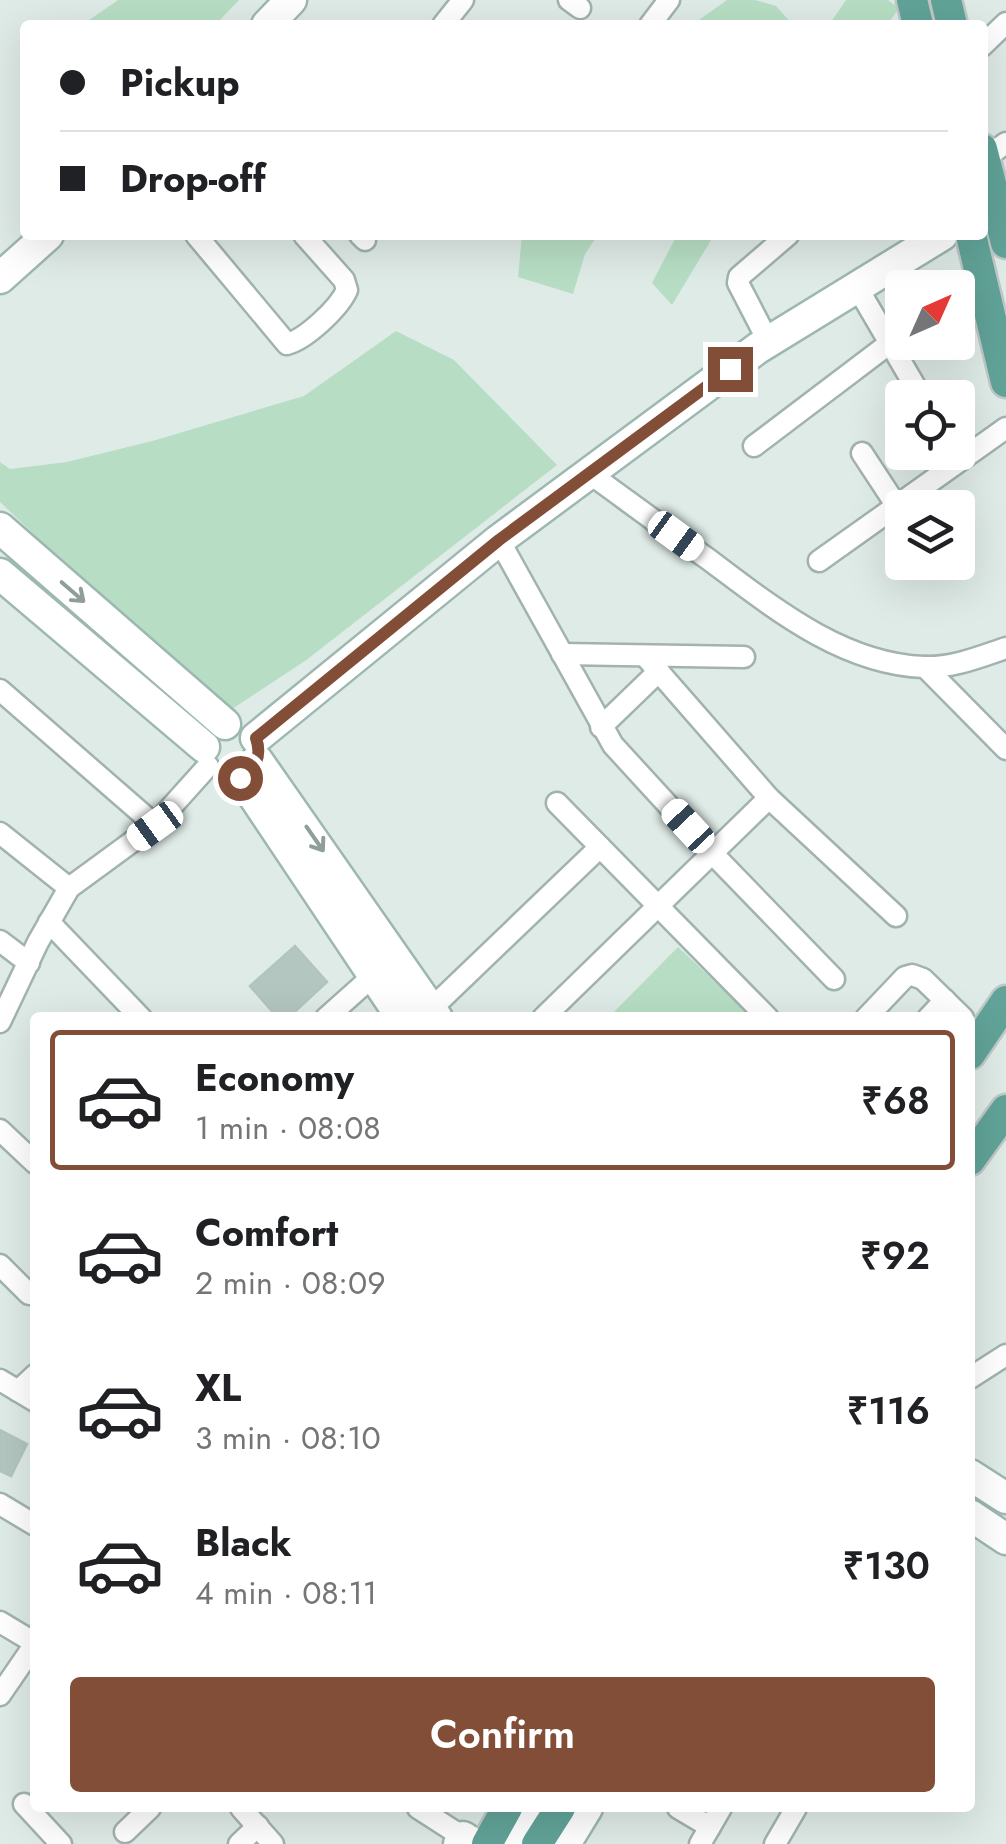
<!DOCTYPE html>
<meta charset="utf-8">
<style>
:root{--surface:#fff;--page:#f6f6f6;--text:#202124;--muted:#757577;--line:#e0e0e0;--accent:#824e37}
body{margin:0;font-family:Jost,sans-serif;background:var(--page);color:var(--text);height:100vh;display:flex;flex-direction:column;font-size:38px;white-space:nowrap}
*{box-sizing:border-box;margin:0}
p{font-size:32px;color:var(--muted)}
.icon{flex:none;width:55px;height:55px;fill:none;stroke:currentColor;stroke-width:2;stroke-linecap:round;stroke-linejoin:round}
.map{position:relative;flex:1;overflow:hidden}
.sheet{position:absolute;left:30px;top:1012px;width:945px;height:800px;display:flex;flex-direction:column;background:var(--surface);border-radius:10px;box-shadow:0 10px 40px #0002}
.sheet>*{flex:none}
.hud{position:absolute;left:20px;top:20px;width:968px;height:220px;border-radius:10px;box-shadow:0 10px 40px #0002;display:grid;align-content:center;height:220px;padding:0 40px;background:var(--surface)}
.needle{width:65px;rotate:45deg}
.tools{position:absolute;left:885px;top:270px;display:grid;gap:20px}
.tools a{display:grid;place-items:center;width:90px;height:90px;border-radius:10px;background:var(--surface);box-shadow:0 10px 40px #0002;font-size:50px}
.end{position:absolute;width:45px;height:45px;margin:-22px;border:12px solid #824e37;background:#fff;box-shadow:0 0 0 5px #fff}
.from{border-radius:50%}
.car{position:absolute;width:30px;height:60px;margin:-30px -15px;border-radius:12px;box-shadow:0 0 8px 2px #0007;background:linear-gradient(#fff 24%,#345 0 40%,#fff 0 76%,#345 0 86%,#fff 0)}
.hud b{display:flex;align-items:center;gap:35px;height:95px;font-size:38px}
.hud b+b{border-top:2px solid var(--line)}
.hud i{width:25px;height:25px;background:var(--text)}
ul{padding:18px 0 0;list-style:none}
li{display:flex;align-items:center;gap:30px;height:140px;margin:0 20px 15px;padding:0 20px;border:5px solid transparent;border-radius:10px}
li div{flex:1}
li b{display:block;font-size:38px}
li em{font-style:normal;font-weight:600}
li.on{border-color:var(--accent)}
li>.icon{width:90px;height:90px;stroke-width:1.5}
.cta{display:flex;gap:20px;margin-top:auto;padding:20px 40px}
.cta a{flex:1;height:115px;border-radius:10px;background:var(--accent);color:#fff;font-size:40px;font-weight:600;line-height:115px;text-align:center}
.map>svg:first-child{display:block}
.green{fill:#b7dec4}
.building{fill:#b4c6c0;stroke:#b1c5be;stroke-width:2.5}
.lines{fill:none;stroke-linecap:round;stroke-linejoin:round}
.street-casing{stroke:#a2b3af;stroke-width:25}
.secondary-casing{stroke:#9db8b0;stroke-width:35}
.primary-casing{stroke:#c0c8c7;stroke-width:35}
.street{stroke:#fff;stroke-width:20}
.secondary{stroke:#fff;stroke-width:30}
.primary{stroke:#61a398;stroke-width:30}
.oneway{stroke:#8f9e9b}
.route{stroke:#824e37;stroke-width:12}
</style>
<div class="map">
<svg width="1006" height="1844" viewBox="0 0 1006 1844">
<rect width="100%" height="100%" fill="#dfebe7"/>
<!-- green -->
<g class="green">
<path d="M118,0H239L215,25H82Z"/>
<path d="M727,0H755L776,6L793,25H692Z"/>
<path d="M846,0H888L899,8L887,25H829Z"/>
<path d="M522,235H598L585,254L573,294L518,277Z"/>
<path d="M677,235H714L672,305L652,283Z"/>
<path d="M396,331L454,360L557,465L305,661L232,709L82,580L0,502V462L10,469L67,462L156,440L304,396Z"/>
<path d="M678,947L753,1017H609Z"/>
</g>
<!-- building -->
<g class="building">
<path d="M295,946L327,982L288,1018H278L250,986Z"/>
<path d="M0,1430L27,1444L11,1476L0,1471Z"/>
</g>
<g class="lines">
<defs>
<g id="street">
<path d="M569,0L580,8"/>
<path d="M443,25L463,0"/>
<path d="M650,25L669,0"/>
<path d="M982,46L1006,23"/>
<path d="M985,158L1006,143"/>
<path d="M196,235L287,344C306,339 339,308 347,290L344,280L304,235"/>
<path d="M360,235L365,240"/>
<path d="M857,287L922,398"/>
<path d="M768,341L738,283L739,277L788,235"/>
<path d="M754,446L890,343"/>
<path d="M862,453L902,514"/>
<path d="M589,473C629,502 668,531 708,559C771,606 841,664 924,667C953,668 979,657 1006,648"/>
<path d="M499,540L613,745L712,853L834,979"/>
<path d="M819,561L1006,428"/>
<path d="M562,654L744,657"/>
<path d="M645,656L769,798L896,916"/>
<path d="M925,667L1006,749"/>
<path d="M0,690L155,825"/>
<path d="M601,727L659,671"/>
<path d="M557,803L768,1018"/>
<path d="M0,833L69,888"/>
<path d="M49,922L141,1018"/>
<path d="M0,941L29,963"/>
<path d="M431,1009L600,847"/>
<path d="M326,1018L373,976"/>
<path d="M543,1018L769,798"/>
<path d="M866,1018L905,977L912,975L923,979L963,1018"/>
<path d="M928,1018L945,1000"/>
<path d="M0,1022L38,942L69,888L155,825L208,766"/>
<path d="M0,1130L35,1163"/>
<path d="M0,1265L29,1294L35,1289"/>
<path d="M970,1378L1006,1355"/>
<path d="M0,1380L35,1401"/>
<path d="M18,1391L35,1375"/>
<path d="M0,1504L35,1525"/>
<path d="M0,1622L35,1643"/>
<path d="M0,1695L35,1644"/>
<path d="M24,1804L61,1844"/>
<path d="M241,1808L273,1844"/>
<path d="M418,1808L463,1837"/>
<path d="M678,1808L710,1827"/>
<path d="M125,1832L150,1808"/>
<path d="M239,1844L258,1826"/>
<path d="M700,1844L721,1808"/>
<path d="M775,1844L796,1808"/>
</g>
<g id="secondary">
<path d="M267,25L291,0"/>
<path d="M0,278L48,235"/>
<path d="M0,528L225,724"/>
<path d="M0,574L204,747"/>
<path d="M256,738L499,540L758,348L942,235"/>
<path d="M257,760L437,1018"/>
<path d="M241,777L402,1018"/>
<path d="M970,1475L1006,1498"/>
<path d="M970,1515L1006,1539"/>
<path d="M459,1844L463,1837L474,1844"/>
<path d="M510,1844L534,1808"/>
<path d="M565,1844L587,1808"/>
</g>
<g id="primary">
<path d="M912,0L918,25"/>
<path d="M946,0L952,25"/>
<path d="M982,149L1006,243"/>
<path d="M971,235L1006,382"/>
<path d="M970,1054L1006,1001"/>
<path d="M970,1160L1006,1110"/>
<path d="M487,1844L507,1808"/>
<path d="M537,1844L560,1808"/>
</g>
</defs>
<!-- street casing -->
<use href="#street" class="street-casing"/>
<!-- secondary casing -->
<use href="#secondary" class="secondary-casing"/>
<!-- primary casing -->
<use href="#primary" class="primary-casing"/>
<!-- street -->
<use href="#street" class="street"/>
<!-- secondary -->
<use href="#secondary" class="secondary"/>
<!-- primary -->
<use href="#primary" class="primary"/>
</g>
<!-- one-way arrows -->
<defs><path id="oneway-shaft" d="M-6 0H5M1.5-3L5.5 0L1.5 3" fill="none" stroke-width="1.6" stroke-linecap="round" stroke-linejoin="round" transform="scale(2.5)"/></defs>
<g class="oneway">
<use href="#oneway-shaft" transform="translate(73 592) rotate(41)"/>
<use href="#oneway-shaft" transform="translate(315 839) rotate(55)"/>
</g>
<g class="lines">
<!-- route -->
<path class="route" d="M240,778C257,768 262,756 256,738L499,540L730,369"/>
</g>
</svg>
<div class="tools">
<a><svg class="needle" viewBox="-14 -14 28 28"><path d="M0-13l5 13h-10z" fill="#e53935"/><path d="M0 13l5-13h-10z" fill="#757577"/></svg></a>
<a><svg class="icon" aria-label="locate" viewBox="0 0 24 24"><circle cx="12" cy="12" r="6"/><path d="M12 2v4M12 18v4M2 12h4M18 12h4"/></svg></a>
<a><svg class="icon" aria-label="layers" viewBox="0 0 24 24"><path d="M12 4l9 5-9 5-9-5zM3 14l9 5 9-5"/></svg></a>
</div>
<i class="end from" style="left:240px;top:778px"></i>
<i class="end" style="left:730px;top:369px"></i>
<i class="car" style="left:676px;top:536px;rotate:126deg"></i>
<i class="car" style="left:155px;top:826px;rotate:234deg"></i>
<i class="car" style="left:688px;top:826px;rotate:317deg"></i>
<div class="hud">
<b><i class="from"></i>Pickup</b>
<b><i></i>Drop-off</b>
</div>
<section class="sheet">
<ul>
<li class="on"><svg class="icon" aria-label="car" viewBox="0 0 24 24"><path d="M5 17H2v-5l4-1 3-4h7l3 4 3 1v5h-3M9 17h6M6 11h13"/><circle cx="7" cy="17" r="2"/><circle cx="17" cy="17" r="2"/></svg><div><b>Economy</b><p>1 min · 08:08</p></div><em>₹68</em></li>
<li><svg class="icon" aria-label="car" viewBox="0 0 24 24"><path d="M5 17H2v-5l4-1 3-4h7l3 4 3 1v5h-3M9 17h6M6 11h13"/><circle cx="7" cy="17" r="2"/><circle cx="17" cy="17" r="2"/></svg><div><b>Comfort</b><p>2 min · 08:09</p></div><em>₹92</em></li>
<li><svg class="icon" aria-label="car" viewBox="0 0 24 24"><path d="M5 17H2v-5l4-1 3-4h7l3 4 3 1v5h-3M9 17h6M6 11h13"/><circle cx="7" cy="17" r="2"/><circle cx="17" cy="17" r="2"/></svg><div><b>XL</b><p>3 min · 08:10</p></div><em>₹116</em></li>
<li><svg class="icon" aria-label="car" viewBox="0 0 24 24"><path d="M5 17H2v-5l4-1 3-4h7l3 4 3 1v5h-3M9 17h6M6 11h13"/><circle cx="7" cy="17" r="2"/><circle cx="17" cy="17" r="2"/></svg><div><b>Black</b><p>4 min · 08:11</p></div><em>₹130</em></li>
</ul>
<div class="cta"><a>Confirm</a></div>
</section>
</div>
